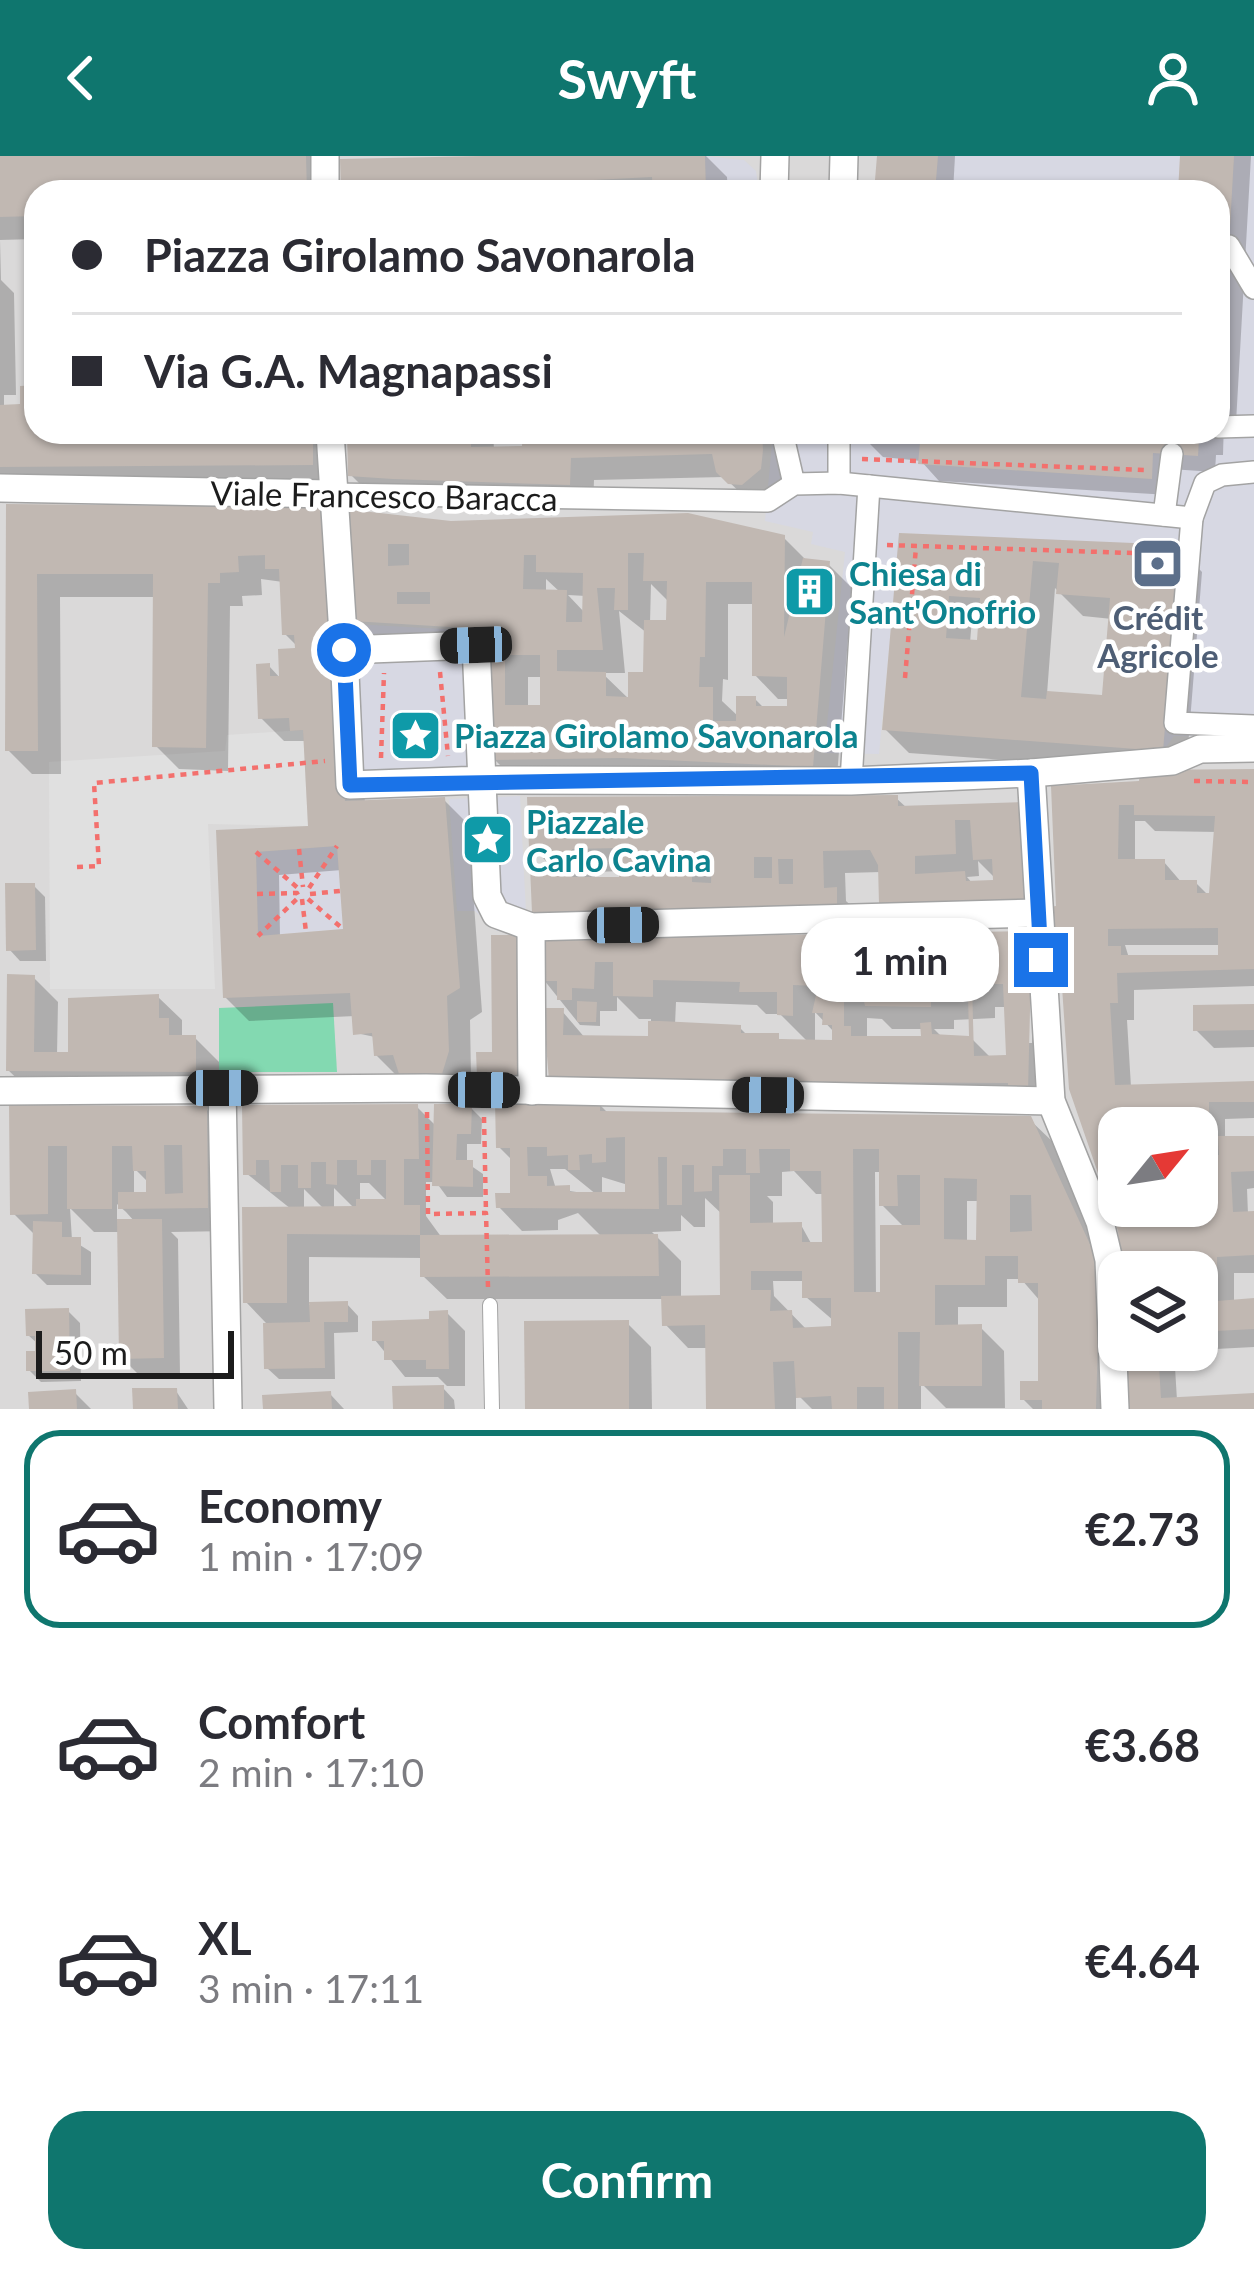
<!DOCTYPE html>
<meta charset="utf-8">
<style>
:root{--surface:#fff;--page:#f7f7f7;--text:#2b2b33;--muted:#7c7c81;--line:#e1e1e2;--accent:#0f766e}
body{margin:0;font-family:Lato,sans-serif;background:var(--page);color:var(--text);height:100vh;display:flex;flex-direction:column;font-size:45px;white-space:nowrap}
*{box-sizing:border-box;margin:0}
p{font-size:39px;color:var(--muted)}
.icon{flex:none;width:66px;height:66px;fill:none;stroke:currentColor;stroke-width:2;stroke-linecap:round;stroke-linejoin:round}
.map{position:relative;height:1253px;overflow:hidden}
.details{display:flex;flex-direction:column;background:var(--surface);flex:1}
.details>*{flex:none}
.banner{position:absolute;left:24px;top:24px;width:1206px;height:264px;border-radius:36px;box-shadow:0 3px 9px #0004;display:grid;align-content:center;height:264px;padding:0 48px;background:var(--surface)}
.needle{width:78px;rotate:60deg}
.buttons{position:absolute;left:1098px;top:951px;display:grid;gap:24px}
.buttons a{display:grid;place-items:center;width:120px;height:120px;border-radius:24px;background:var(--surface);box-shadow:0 3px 9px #0004;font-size:60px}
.scale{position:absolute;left:36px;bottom:30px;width:198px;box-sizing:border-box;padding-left:12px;border:6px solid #1c1c1c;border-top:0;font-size:33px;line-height:42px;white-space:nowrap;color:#1c1c1c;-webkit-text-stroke:9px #fff;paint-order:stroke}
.end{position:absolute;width:54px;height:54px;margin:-27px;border:15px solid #1a73e8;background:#fff;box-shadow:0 0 0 6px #fff}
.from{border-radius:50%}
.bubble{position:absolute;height:84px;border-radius:36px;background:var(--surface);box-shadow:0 3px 9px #0004;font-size:39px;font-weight:700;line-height:84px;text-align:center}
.car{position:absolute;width:36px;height:72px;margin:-36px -18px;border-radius:15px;box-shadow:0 0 9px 3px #0007;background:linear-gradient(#222 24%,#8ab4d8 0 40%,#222 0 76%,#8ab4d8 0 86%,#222 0)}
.banner b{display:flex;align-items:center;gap:42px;height:114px;font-size:45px}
.banner b+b{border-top:3px solid var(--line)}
.banner i{width:30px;height:30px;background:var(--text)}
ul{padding:21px 0 0;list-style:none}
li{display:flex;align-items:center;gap:36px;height:198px;margin:0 24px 18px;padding:0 24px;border:6px solid transparent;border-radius:36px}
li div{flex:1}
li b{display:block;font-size:45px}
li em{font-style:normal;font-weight:700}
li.selected{border-color:var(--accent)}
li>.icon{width:108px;height:108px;stroke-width:1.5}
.button{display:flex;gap:24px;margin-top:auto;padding:24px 48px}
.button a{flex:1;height:138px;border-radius:36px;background:var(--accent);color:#fff;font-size:48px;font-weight:700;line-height:138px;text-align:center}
header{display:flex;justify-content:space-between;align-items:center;height:156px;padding:0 48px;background:var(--accent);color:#fff;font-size:54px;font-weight:700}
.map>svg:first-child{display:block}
.residential{fill:#dad9d9;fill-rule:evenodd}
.pitch{fill:#83d9b1}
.parking{fill:#e0e0e0}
.plaza{fill:#d7d8e3}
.shadow{fill:#0003;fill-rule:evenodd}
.building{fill:#c1b8b2;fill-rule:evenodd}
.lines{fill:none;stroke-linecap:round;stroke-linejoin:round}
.service-casing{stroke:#a3a3a3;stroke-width:16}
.pedestrian-casing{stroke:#a3a3a3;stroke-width:24}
.minor-casing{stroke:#a3a3a3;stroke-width:30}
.path{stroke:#f3706d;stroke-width:4.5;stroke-dasharray:6 6;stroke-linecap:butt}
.service{stroke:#fff;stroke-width:14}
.pedestrian{stroke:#fff;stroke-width:21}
.minor{stroke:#fff;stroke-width:27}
.route{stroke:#1a73e8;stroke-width:15}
.labels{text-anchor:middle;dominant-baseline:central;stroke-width:9;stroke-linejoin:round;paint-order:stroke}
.street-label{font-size:33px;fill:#1c1c1c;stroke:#fff}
.culture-label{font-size:33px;font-weight:bold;fill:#0d838f;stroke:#fff;text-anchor:start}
.service-label{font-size:33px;font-weight:bold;fill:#4e5e75;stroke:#fff}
</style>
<header><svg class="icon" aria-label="back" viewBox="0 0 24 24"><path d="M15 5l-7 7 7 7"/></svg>Swyft<svg class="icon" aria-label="person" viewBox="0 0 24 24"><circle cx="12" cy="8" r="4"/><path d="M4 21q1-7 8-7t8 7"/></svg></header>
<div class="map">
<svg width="1254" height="1253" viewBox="0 0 1254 1253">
<rect width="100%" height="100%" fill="#ede9e2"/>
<!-- residential -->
<path class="residential" d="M0,0H1254V1253H0ZM36,36H1218V276H36ZM1119,972H1197V1050H1119ZM1119,1116H1197V1194H1119Z"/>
<!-- pitch -->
<path class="pitch" d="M333,847L337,916H219V852Z"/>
<!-- parking -->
<path class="parking" d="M303,574L308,670L208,668L215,833H50L49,606L225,595L227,579Z"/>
<!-- plaza -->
<g class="plaza">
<path d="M705,0L744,4L756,15L759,36H706Z"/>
<path d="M938,0H1180L1178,36H935Z"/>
<path d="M1234,0H1254V581L1174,580L1163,595L1179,390L900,377L879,598L824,597L845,396L811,388L813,376L765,365L773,276H863V285L901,288L902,276H921L919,308L1151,323L1153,297L1198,299L1199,282L1218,276Z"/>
<path d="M334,467L480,475L492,636L347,642Z"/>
<path d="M520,640L527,775H497L475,755H457L449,643Z"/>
<path d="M337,690L343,773L258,780L256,696Z"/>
</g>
<!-- shadow -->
<g class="shadow">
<path d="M90,0H312L329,36H36V83L0,84L1,124L14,137L16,239H4V251H23L36,232V276H335L336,332H0V3Z"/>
<path d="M606,0H706L727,21L728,36H344Z"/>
<path d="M880,0H955L953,36H877Z"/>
<path d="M1183,0H1251L1236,267L1224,265L1223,299H1216L1215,316L1170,313L1169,339L939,325L921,305L883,301L865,283L866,276H1218V36H1181Z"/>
<path d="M349,276H493L494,293H525V276H784L783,337L755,351L724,321L594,324L593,352L375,343L351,319Z"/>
<path d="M9,351L319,354L349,384L451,368L784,382L808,406L828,408L852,432L836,633L518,627L494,603L488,494L379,488L350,459L365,647L444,644L468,668L482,856L470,864L471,920L400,923L376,899L375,881L356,877L355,860L249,865L225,841L219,677L311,673L304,585H284L261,562L269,510L282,524L298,491L285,478L283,426L261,423L262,439L242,440L243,450H230L228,615L179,613L155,589L156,441H60L61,618H32L8,594ZM546,423L561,437H546ZM651,428L670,447L669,468L650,467ZM568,439L586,440L585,457ZM728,448H755V519L778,543H790V553H765L755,543L739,561L722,545L723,523L728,524ZM619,455L647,477L646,519L631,545L602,517H625ZM528,521H543V552H528ZM342,714L346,776L280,781L279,719Z"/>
<path d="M902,380L1179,392L1202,416L1186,616H1254V830L1134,834V864H1127L1131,931L1254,928V962L1225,963V983H1254V1032L1247,1033L1248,1058H1254V1117H1234V1147L1254,1145V1191L1197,1194V1116H1123L1121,1075L1062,794L1052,784L1051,766L906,770L881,716L845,717L846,745L860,758L559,779L535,755L554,713L532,691L896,642L907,652L1025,649L1049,673L1051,754L1059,753L1054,633L1142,628L1143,614L909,597L885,573ZM1055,432L1083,460L1112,463L1105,543L1047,538ZM972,462L982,463L980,488L970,487ZM1135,665H1145L1155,675L1218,676L1212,743L1196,727H1182L1164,706H1135ZM978,705L999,726L973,728L967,721L979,720ZM622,715V724H595V716ZM1125,789H1221V802H1129ZM1119,972H1197V1050H1119Z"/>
<path d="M34,730L45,741L46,805H20L9,793Z"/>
<path d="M1031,778L1055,802L1050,958H1034L1026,949L597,946L609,958L1029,963L1054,987L1119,1127L1120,1253H1033L1023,1243V1228H1041V1146L1021,1123H1007V1151H958V1171H980L1004,1195L1005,1252H946L921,1227V1253H812L796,1237V1253H709V1192H688L665,1168L664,1143H447L423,1120V1102L309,1101V1149L347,1148L358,1160V1176L334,1177L335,1223H279L267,1212L266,1167L246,1146L245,1054L291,1053L246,1017L245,952L417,951L436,970L437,951H470L482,963L481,988H467V1007L483,1018V1041H447L436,1026H426V1060L442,1082H603L578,1057L558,1064V1074L522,1075L499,1051L498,1040H513V1005L499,991L498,949L578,948L552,922L547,855H562L586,883H651V863H639L617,841V855H600V870L580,869L540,819V937H497L479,919V899H495L494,782H522L543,802L541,786ZM1028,798H1035L1032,887H1026ZM676,846L757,849L766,858H780L808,886L748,880L740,872L675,869ZM995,851H1007L1009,902L992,903L972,883L943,882L934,873H954V864L995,862ZM815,856L835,877V887H815ZM867,862L882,863L892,873H924V883H867ZM550,1013H565L597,1039L556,1033ZM794,1015L816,1038H824L825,1088L812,1089L801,1069H773V1046L767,1040H782V1016ZM875,1016H882V1049L905,1072H883V1139H876ZM602,1021L628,1029V1039H602ZM360,1027H369L388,1046H360ZM334,1032L355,1053H334ZM304,1033L324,1053H304ZM705,1042L723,1059L724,1142L681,1143V1105L652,1076L681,1075V1059L694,1071H705ZM967,1045H980L979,1087L967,1086ZM773,1125H805L806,1141L834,1165L835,1173L808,1175L774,1140Z"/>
<path d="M34,822L58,846L57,899H71L158,841L182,864V879L195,882L219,906V939L32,937L8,914Z"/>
<path d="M1254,851V891L1214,892L1196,874Z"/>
<path d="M12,952L206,953L230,976L231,1075L171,1076L178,1083L180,1219L140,1220L122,1202L120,1076H94L70,1052L72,1084L91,1096V1129H47L35,1117L36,1080L13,1057ZM134,1012L149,1027V1039H134ZM117,1048L126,1056L135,1066H117Z"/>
<path d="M68,1155L80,1167L81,1225L41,1226L29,1214L38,1188L28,1179Z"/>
<path d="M447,1157L465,1175V1230H447L438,1221H405L375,1184Z"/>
<path d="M627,1167L651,1191L652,1253H528Z"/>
<path d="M1127,1194H1195L1174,1195L1177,1244L1254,1240V1253H1129Z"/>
<path d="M443,1232L454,1244L455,1253H396Z"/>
<path d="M176,1235L188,1253H136Z"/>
<path d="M74,1236L91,1253H32Z"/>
<path d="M330,1238L344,1253H266Z"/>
</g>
<!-- building -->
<g class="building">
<path d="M0,0H306L307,36H36V60L0,61Z"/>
<path d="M483,0H705L706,36H653L652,21L594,24L595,34L550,36H341L340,3Z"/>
<path d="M877,0H938L935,36H874Z"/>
<path d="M1180,0H1234L1222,212L1218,36H1178Z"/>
<path d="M36,229V276H313V309L0,311V249L20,248V230Z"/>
<path d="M347,276H471V291L522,290L523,276H762L763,294L761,313L742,329L728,328L716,316L712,298L571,302L570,329L393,323L348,320Z"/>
<path d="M863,276H902L901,288L862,285Z"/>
<path d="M921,276H1207V282H1199L1198,300L1153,297L1152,323L918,308Z"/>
<path d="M6,348L320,351L345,645L445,641L460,832L447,840L449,895L442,918H399L393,899L374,900L372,877L353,879L350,837L223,842L216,674L308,670L303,574L290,575L289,562L258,563L256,508L270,507V520H279L278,493L295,492L294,479H282L279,413H265V399L238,400L239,416L220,417V427H208L206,592L152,591L153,418H37L38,595H5ZM337,690L343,773L258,780L256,696Z"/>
<path d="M344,353L451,365L688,357L785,379L784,481L803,402L830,405L813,611L621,602L491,604L483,473L352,465ZM388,388H409V409L388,410ZM628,397H644L643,425H667L666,464H644L643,516H628V541L606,540V516L557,515V494H603L597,432H615L614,454H628ZM524,399H536V416L583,417L582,466H566L567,434L523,433ZM706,426H752V520L787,521V550H756V540H736V565H713V531H699L700,501H705ZM397,436H430V448H397ZM505,499H540V549H505Z"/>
<path d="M899,377L1180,389L1163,595L882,574ZM1033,405L1059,407L1056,438L1110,442L1102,539L1047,535L1046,543L1021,541ZM949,440L980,442L977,484L946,482Z"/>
<path d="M1254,613V813L1117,817L1118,847H1110L1115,929L1254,925V946H1209V999H1219L1218,980H1254V1015L1231,1016L1233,1056L1254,1055V1099L1217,1101V1145L1254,1142V1173L1197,1176V1116H1175L1174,1101L1156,1102L1157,1116H1121L1118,1075L1069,933L1059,787L1049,786L1048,751L1056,750L1051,630L1139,625L1140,614ZM1119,649H1134V659L1215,660L1209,737H1197V724H1165V703H1118ZM1218,772V799H1121V790H1108V773ZM1119,972H1197V1050H1119Z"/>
<path d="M898,639V650L1026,646L1029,743L879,748L878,709L870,694L823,695L824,732L837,731V749L532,757L530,711L551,710L550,692H529L527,641ZM955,664H970L973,704L992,703L993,724L966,725L965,715L915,718V700L956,698ZM619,692V721H572V693ZM647,695H668L667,715L647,714ZM692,697H712L711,727L692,726ZM754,701H772V722H754ZM778,703H793V728H779Z"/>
<path d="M5,727H35L36,794L6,795Z"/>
<path d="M1032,775L1028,935L1008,936V927L549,924L543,852H564L563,879L648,880V865H660L741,869V877H779V883L832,884V869H822L823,857H812L818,830L793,829V860L777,859V836H739L740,826L653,824V841L613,840V806H595L594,833L572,832V844H557V825H541L538,783ZM972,828H1003L1006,899L974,900ZM844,840L863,841L865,850L931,851V841L968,840L969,880L932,878L931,866L920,867L921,880H851V870H844Z"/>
<path d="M491,779H524L523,921H477L476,896H492Z"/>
<path d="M7,818L35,819L34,896H68V842L159,838V862H169V879H196V916L6,915Z"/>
<path d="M577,845L597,846L596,866H577Z"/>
<path d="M1254,848V874L1193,875V849Z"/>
<path d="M600,945V955L1031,960L1100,1110L1096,1253H1042V1244H1020V1225H1038V1127H1018V1100H985V1129H935V1169L982,1168V1230H919L920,1176H898V1253H884V1231H857V1253H832L831,1240L796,1242L794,1205L773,1206L775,1253H706L705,1169L662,1170L661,1140L720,1139L719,1019H750V1067L802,1066V1086H822L821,1015H790V993H759L760,1017H746V993H723V1010H712V1035L694,1036V1009H682V1049H667V1001H658L659,1053L496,1052L495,1037H510V992H496L495,946ZM625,981V1036H570V1029L547,1030V1020H528L527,991H547V1000L568,999V1014H580L579,999L592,998V1007L606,1006V982ZM853,993H879V1050H898L897,1019H920V1069H880V1136H854ZM944,1022L977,1023L976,1084L944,1083ZM1010,1039H1031L1032,1075L1010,1076ZM751,1115H802V1142H831V1170L793,1172L792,1154L770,1155L771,1134H751Z"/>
<path d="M418,948L419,1003H404V1049H420V1079L287,1078V1147H243L242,1051L356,1050V1043H386V1004H371V1019H357V1004H337V1029L326,1028V1006H311V1032H298V1009H281V1036H270L269,1004H256V1019H243L242,949Z"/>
<path d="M434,948H472L471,978H457L456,1004H473V1031L432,1030Z"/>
<path d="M9,949L207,950L208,1052L118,1053V1036H146V1015H133L132,990H112V1053H67V990H48V1058L10,1059ZM164,989H182L183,1037L165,1038Z"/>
<path d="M117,1063H162L164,1202L119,1203Z"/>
<path d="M33,1065L62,1066V1081H81V1119L32,1118Z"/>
<path d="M658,1078L659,1120L420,1121V1079Z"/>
<path d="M348,1145V1166H324L325,1212L264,1213L263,1167L310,1166L309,1146Z"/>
<path d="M69,1152L70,1215H26V1195H35V1180H26L25,1153Z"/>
<path d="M448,1154L449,1213H426V1204H384V1185H372V1165L429,1163V1155Z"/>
<path d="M629,1164V1253H525L524,1165Z"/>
<path d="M1123,1194H1158L1161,1242L1254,1237V1253H1126Z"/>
<path d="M444,1229V1253H393L392,1230Z"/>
<path d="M132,1232H177L178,1253H133Z"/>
<path d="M76,1233L77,1253H29L28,1236Z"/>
<path d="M331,1235L332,1253H263L262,1239Z"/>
</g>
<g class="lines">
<defs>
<path id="service" d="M490,1149L492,1253"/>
<g id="pedestrian">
<path d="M1229,90L1254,132"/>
<path d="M1218,271L1254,270"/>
<path d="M782,276L794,328"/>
<path d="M839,327V276"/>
<path d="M331,338L768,345L794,328L839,327L1192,362L1205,327L1222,319L1254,316"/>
<path d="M1164,359L1172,298"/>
<path d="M1192,362L1175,567L1254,570"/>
<path d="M851,625L869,330"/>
</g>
<g id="minor">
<path d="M325,0V36"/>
<path d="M774,36L775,0"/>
<path d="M843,36L844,0"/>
<path d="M330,276L344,494"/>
<path d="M0,332L331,338"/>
<path d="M1031,617L1051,945L1100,1066L1109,1104L1115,1253"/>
<path d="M1037,757L531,771L496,758L487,740L476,489L344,494L350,629L482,624L851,625L1031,617L1172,605L1200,593L1254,592"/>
<path d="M531,771L532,935"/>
<path d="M222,932L228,1253"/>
<path d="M0,935L426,932L1051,945"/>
</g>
</defs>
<!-- service casing -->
<use href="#service" class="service-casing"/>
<!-- pedestrian casing -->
<use href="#pedestrian" class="pedestrian-casing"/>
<!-- minor casing -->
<use href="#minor" class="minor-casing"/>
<!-- path -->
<g class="path">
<path d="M862,303L1145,314"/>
<path d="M887,389L1163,398"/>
<path d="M440,516L448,600"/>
<path d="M905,522L916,391"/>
<path d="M381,602L384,517"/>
<path d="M1194,625L1254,626"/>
<path d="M299,693L303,731"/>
<path d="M256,696L299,733"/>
<path d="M77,711L99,710L94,627L325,605"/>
<path d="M309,732L337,690"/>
<path d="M257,738L297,737L299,741L258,780"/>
<path d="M310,738L340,735"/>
<path d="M302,743L306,776"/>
<path d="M308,743L343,773"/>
<path d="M427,956L428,1058L486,1057L488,1131"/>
<path d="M484,961L486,1057"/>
</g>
<!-- service -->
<use href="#service" class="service"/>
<!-- pedestrian -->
<use href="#pedestrian" class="pedestrian"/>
<!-- minor -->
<use href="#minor" class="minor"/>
</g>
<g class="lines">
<!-- route -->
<path class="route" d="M344,494L350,629L1031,617L1041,804"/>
</g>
<!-- icons -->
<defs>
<symbol id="bank-square" viewBox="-11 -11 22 22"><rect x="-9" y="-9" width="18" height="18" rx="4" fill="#5c6f8a" stroke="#fff"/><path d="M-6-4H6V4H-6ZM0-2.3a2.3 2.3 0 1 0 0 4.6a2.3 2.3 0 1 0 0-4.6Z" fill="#fff"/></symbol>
<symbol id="building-square" viewBox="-11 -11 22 22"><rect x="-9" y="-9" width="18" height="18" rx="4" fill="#0f9aa8" stroke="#fff"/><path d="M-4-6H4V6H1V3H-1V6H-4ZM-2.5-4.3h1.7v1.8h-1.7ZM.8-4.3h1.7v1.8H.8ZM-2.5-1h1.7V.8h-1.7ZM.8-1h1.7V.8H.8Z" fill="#fff"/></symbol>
<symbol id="sight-square" viewBox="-11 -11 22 22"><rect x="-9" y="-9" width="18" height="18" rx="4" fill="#0f9aa8" stroke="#fff"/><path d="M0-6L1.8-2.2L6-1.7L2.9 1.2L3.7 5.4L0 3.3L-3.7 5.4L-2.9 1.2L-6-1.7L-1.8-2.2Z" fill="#fff"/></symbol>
</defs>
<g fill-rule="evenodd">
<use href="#bank-square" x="1128" y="378" width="59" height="59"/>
<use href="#building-square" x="780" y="406" width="59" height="59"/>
<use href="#sight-square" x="386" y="550" width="59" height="59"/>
<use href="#sight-square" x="458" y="654" width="59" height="59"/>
</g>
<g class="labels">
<!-- street labels -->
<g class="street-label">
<text transform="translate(384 339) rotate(1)">Viale Francesco Baracca</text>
</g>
<!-- culture labels -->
<g class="culture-label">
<text x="849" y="417">Chiesa di<tspan x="849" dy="38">Sant'Onofrio</tspan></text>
<text x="454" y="579">Piazza Girolamo Savonarola</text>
<text x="526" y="665">Piazzale<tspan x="526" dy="38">Carlo Cavina</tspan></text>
</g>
<!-- service labels -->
<g class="service-label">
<text x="1158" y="461">Crédit<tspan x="1158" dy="38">Agricole</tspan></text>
</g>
</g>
</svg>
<div class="buttons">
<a><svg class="needle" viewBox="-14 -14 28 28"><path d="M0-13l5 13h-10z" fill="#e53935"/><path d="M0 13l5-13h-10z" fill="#7c7c81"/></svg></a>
<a><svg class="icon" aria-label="layers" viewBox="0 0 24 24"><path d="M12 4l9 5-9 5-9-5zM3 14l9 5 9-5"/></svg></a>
</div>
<div class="scale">50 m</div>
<i class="end from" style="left:344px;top:494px"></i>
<i class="end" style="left:1041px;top:804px"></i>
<div class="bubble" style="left:801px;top:762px;width:198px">1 min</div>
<i class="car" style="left:476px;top:489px;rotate:268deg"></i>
<i class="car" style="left:623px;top:769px;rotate:89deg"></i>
<i class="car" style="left:222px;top:932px;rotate:90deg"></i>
<i class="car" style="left:484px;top:934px;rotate:91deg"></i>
<i class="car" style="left:768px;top:939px;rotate:271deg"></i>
<div class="banner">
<b><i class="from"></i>Piazza Girolamo Savonarola</b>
<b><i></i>Via G.A. Magnapassi</b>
</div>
</div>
<section class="details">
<ul>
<li class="selected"><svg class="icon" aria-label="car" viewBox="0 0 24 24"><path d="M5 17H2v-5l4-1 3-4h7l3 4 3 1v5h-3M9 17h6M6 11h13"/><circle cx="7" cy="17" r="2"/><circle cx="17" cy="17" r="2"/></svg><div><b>Economy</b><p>1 min · 17:09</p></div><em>€2.73</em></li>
<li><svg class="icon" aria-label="car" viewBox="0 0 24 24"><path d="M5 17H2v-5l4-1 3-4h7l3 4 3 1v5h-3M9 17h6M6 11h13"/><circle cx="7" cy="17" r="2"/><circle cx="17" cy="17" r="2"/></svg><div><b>Comfort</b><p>2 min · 17:10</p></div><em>€3.68</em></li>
<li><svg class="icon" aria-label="car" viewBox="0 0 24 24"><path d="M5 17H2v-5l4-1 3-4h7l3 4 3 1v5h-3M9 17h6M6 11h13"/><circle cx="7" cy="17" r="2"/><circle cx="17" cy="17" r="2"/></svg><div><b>XL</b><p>3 min · 17:11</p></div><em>€4.64</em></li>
</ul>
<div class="button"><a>Confirm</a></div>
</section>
